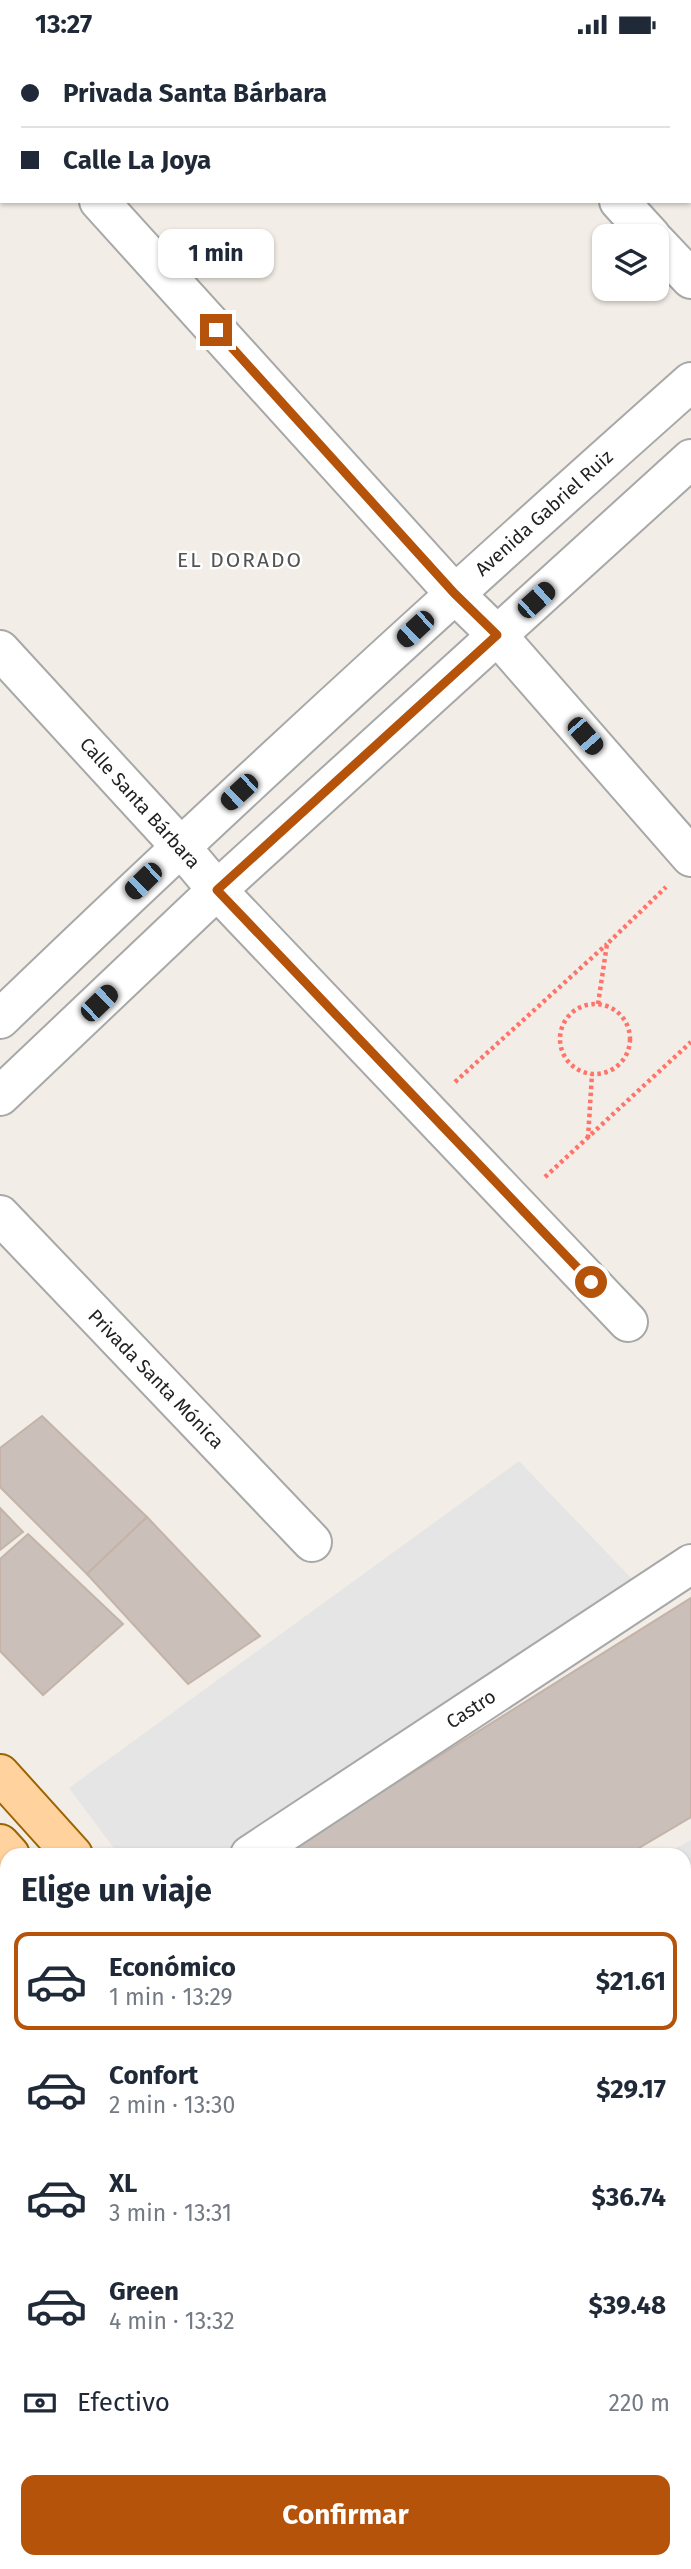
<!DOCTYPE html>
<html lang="es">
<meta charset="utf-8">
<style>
:root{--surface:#fff;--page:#f2f2f3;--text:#1f2937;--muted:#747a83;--line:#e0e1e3;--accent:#b45309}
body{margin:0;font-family:"Fira Sans",sans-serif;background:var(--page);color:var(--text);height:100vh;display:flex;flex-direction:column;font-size:26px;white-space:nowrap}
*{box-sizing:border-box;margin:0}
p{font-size:23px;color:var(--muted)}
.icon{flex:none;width:38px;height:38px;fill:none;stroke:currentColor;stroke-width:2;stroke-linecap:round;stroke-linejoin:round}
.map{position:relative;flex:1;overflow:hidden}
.panel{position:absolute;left:0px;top:1799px;width:691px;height:721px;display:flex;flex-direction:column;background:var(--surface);border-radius:21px 21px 0 0;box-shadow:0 2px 5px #0004}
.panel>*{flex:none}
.top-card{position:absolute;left:0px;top:0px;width:691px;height:154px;box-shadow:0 2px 5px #0004;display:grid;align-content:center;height:154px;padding:0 21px;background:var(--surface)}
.buttons{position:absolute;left:592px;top:175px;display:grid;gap:14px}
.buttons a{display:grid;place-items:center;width:77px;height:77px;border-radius:14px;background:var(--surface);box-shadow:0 2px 5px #0004;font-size:35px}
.end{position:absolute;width:32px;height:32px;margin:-16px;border:9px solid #b45309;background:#fff;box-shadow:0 0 0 4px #fff}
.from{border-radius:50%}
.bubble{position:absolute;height:49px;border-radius:14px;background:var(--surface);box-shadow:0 2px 5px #0004;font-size:23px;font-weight:700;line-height:49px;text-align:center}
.car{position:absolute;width:21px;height:42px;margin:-21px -10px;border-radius:9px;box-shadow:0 0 5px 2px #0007;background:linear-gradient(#222 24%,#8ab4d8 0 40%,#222 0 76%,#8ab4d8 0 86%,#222 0)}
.top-card b{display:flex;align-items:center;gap:24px;height:66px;font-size:26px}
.top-card b+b{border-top:2px solid var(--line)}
.top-card i{width:18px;height:18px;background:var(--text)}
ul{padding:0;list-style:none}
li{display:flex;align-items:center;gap:21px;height:98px;margin:0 14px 10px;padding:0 7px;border:4px solid transparent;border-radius:14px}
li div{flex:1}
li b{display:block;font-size:26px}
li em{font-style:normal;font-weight:700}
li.on{border-color:var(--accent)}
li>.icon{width:63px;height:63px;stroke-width:1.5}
h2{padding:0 21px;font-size:32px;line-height:84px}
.pay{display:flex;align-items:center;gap:18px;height:77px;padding:0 21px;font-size:26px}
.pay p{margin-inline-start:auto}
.primary-button{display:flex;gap:14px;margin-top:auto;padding:14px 21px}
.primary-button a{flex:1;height:80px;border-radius:14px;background:var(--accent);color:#fff;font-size:28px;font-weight:700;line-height:80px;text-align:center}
.status{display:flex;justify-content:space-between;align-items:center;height:49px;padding:0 35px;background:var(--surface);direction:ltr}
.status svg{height:19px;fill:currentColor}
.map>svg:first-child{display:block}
.grass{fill:#ceefa9}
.parking{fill:#e5e5e5}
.building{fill:#cac0b9;stroke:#c4b3a8;stroke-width:2}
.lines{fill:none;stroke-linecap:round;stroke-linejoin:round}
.service-casing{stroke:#a8a8a8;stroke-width:23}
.minor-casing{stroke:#a8a8a8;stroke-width:42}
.primary-casing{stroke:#9d6300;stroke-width:42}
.path{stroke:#ff746a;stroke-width:4.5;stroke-dasharray:3.5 3.5;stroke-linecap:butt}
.service{stroke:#fff;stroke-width:19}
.minor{stroke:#fff;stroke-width:38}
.primary{stroke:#ffd29e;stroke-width:38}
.route{stroke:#b45309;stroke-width:9}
.labels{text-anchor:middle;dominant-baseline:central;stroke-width:5;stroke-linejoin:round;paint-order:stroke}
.street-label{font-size:19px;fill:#212121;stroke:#fff}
.neighbourhood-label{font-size:21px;letter-spacing:2px;fill:#545454;stroke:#fff}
</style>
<div class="status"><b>13:27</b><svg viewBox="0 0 49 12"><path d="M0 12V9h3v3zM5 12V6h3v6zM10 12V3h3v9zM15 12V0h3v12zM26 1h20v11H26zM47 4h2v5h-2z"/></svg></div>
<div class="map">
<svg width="691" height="2520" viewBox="0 0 691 2520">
<rect width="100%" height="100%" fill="#f2ede6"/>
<!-- grass -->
<path class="grass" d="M0,0H132L2,2V77Z"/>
<!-- parking -->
<g class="parking">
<path d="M519,1412L633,1531L237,1806H119L69,1739Z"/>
<path d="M691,1791V2022L688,2023L684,2015V1806H663Z"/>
</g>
<!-- building -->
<g class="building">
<path d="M42,1367L147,1468L87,1525L0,1438V1399Z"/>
<path d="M0,1459L23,1483L0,1501Z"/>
<path d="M147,1468L260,1587L188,1635L87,1525Z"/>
<path d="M28,1485L123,1575L43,1646L0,1602V1510Z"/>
<path d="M691,1549V1768L627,1806H281Z"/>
<path d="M684,2088L691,2100V2204L684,2208Z"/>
<path d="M691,2258V2313L684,2301V2262Z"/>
</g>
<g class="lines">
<defs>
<g id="service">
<path d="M684,2232L691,2229"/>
<path d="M178,2520L185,2513"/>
</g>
<g id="minor">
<path d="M479,0L481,2"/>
<path d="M96,2L98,0"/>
<path d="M0,49L2,51"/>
<path d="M99,152L454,544L497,586L691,808"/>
<path d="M619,152L651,187"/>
<path d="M656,193L691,230"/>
<path d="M0,601L180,797L217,841L628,1273"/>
<path d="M0,970C226,752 457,541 691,333"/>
<path d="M0,1047L217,841L691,410"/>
<path d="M0,1166L312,1493"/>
<path d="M250,1806L691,1515"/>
</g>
<g id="primary">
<path d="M0,1725L73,1806"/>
<path d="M0,1795L10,1806"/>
<path d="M684,2472L691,2479"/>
<path d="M656,2513L663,2520"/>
</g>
</defs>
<!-- service casing -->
<use href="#service" class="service-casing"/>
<!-- minor casing -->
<use href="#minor" class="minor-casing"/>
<!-- primary casing -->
<use href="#primary" class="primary-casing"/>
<!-- path -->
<g class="path">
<path d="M598,955L607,895L666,838"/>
<circle cx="595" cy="990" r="35"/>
<path d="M455,1033L607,895"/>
<path d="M588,1089L592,1025"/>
<path d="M545,1128L691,993"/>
</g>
<!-- service -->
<use href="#service" class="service"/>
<!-- minor -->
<use href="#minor" class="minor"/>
<!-- primary -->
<use href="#primary" class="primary"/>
</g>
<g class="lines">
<!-- route -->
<path class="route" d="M216,281L454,544L497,586L217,841L591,1233"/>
</g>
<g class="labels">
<!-- street labels -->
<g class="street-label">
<text transform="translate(544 464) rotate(-42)">Avenida Gabriel Ruiz</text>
<text transform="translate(140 754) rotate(48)">Calle Santa Bárbara</text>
<text transform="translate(156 1330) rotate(46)">Privada Santa Mónica</text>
<text transform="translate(471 1660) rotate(-33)">Castro</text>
</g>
<!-- neighbourhood labels -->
<g class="neighbourhood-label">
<text x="240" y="511">EL DORADO</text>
</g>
</g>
</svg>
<div class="buttons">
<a><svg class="icon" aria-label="layers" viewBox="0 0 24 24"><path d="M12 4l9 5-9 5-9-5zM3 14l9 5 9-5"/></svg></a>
</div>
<i class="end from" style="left:591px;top:1233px"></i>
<i class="end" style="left:216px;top:281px"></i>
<div class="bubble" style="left:158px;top:180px;width:116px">1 min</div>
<i class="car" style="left:536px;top:551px;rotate:48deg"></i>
<i class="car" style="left:415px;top:580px;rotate:227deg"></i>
<i class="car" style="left:585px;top:687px;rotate:139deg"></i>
<i class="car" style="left:239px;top:743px;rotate:227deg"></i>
<i class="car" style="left:143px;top:832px;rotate:226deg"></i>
<i class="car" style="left:99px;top:954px;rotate:46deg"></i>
<div class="top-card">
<b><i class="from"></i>Privada Santa Bárbara</b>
<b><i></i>Calle La Joya</b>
</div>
<section class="panel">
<h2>Elige un viaje</h2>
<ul>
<li class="on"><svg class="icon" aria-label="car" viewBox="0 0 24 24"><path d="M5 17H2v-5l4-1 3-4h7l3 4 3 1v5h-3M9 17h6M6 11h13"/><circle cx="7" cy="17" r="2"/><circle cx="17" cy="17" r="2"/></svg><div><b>Económico</b><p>1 min · 13:29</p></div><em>$21.61</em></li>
<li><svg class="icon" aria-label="car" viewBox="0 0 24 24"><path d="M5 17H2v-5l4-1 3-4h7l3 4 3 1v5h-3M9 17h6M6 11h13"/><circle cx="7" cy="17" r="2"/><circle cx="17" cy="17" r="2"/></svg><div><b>Confort</b><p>2 min · 13:30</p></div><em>$29.17</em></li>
<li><svg class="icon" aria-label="car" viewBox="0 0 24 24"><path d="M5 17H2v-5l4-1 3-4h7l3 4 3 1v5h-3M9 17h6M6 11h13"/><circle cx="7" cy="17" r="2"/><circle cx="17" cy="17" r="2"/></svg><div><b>XL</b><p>3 min · 13:31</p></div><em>$36.74</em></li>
<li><svg class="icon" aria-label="car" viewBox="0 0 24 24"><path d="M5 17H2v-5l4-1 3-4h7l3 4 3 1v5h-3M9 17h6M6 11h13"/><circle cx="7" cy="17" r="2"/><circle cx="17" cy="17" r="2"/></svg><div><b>Green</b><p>4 min · 13:32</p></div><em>$39.48</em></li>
</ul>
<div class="pay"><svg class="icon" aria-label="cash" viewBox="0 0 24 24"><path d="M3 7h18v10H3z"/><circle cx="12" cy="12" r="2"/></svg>Efectivo<p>220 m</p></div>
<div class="primary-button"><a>Confirmar</a></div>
</section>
</div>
